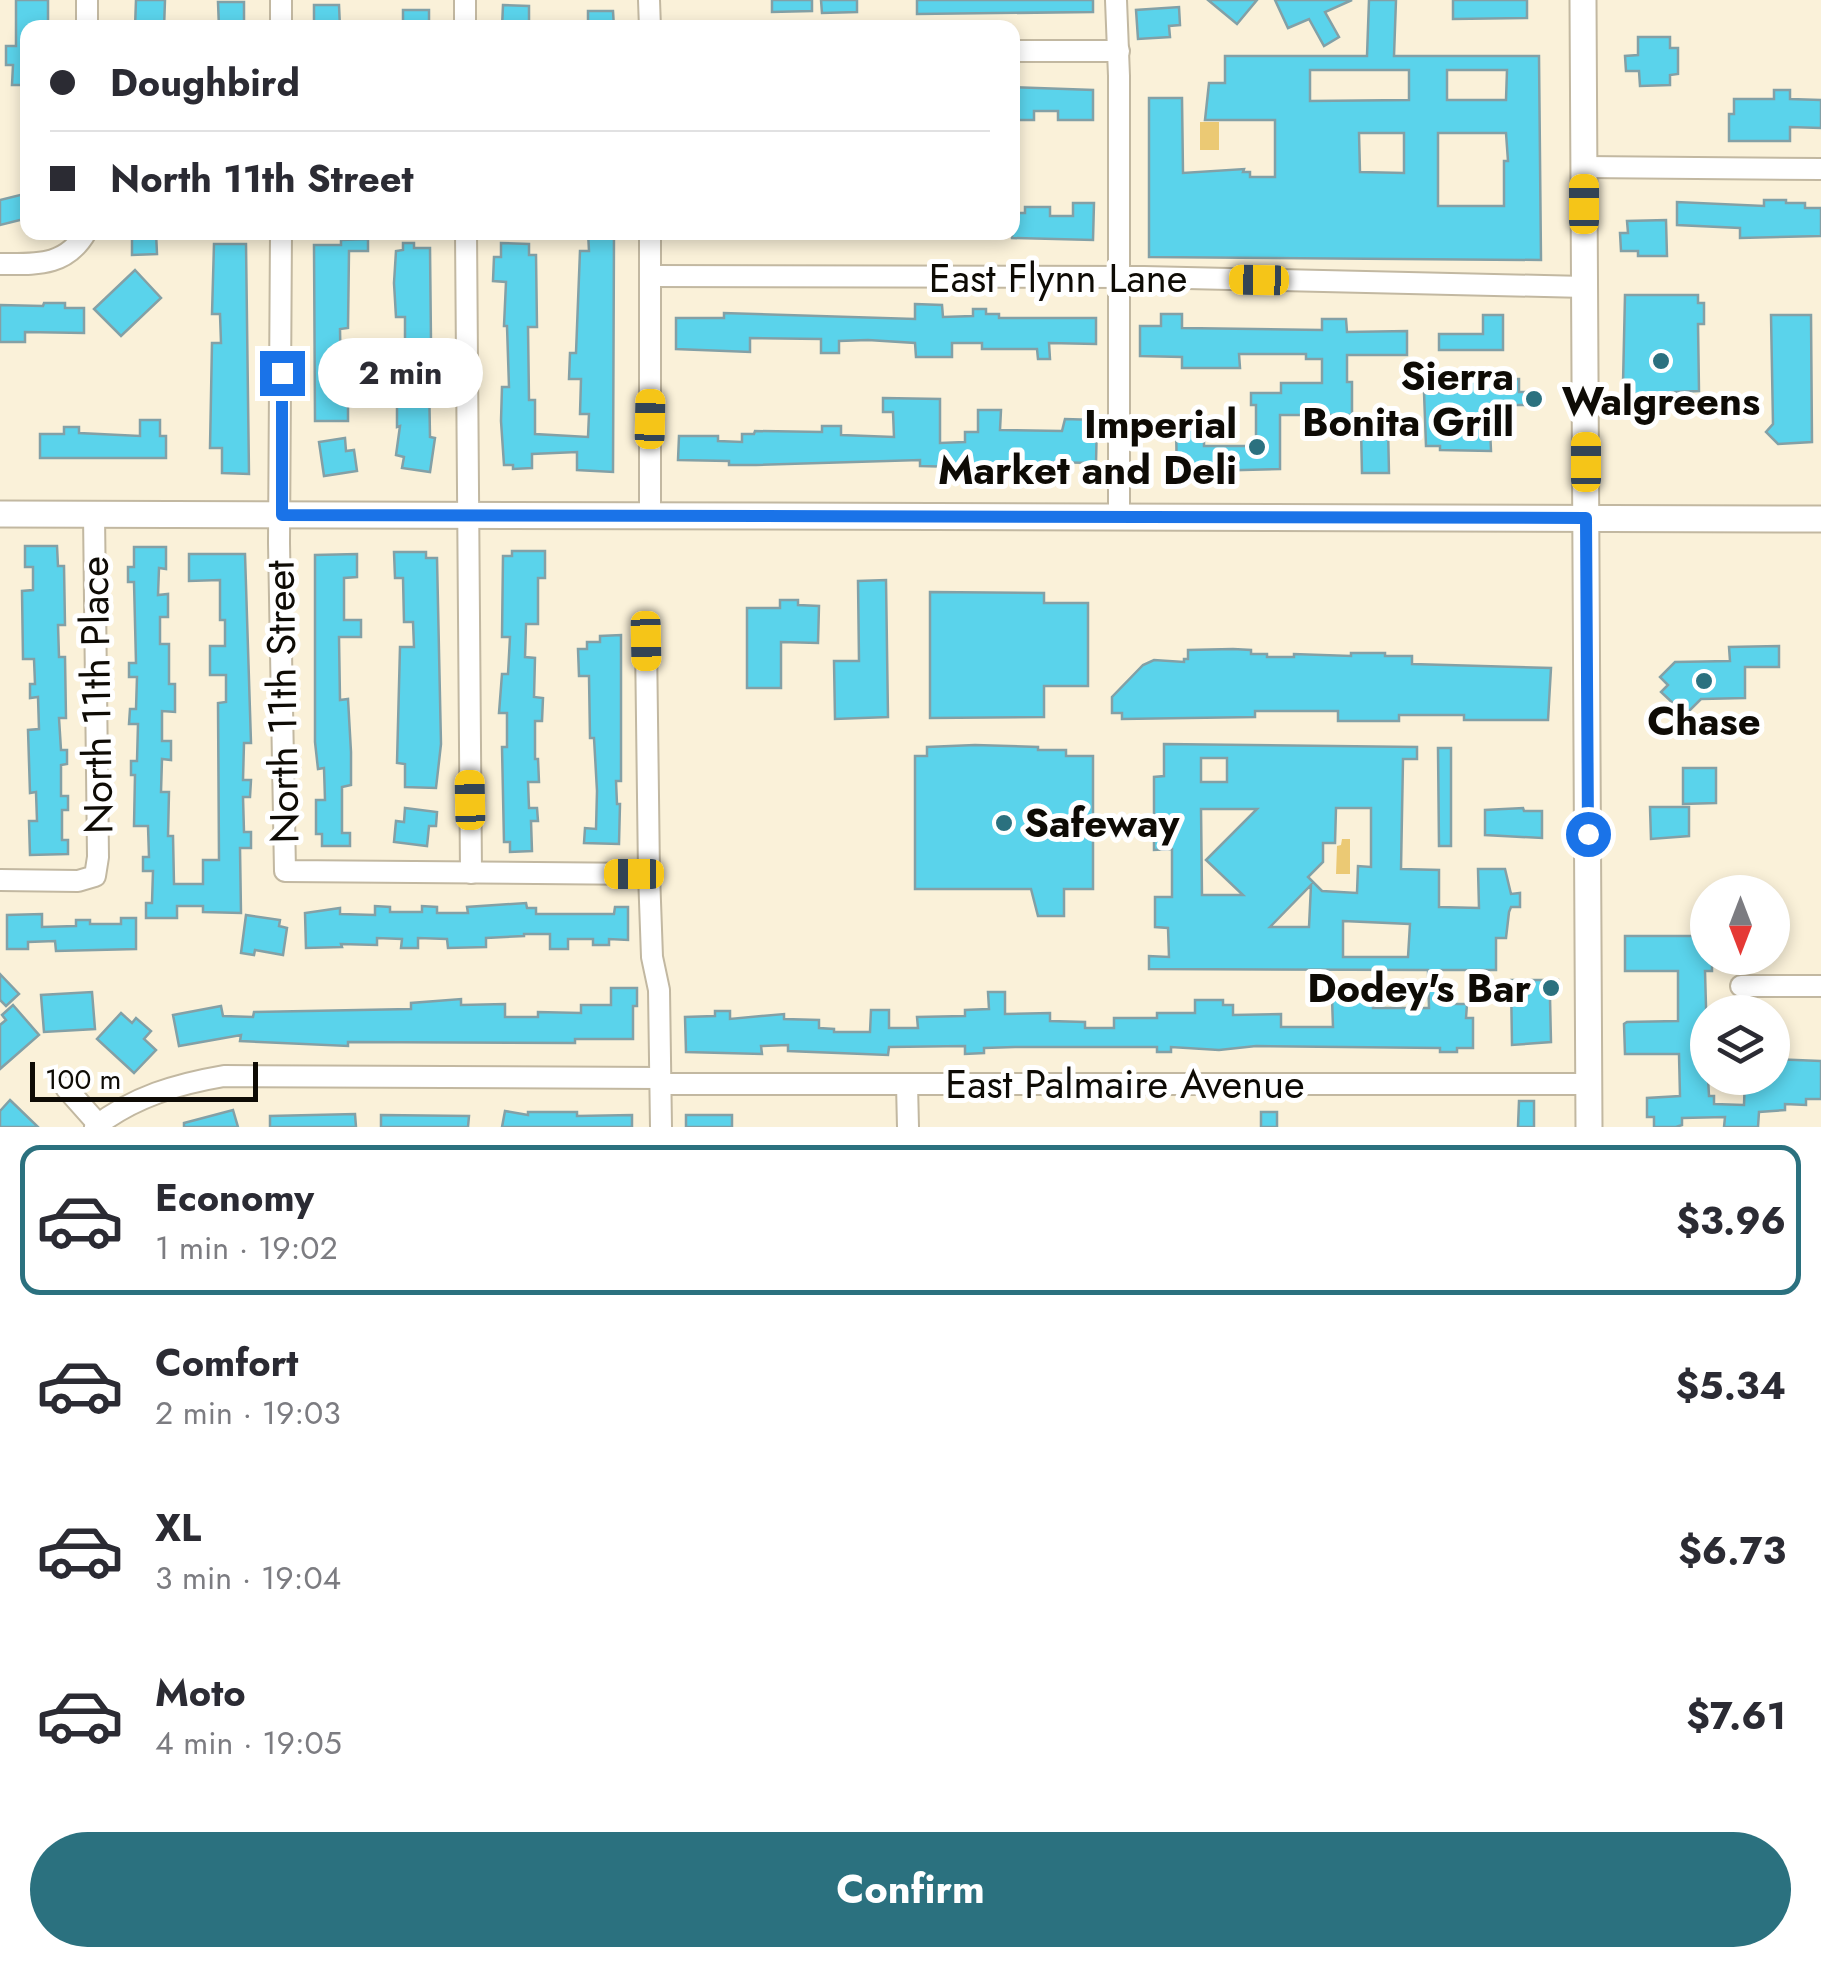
<!DOCTYPE html>
<meta charset="utf-8">
<style>
:root{--surface:#fff;--page:#f2f2f3;--text:#2b2b33;--muted:#7c7c81;--line:#e1e1e2;--accent:#2b717f}
body{margin:0;font-family:Jost,sans-serif;background:var(--page);color:var(--text);height:100vh;display:flex;flex-direction:column;font-size:38px;white-space:nowrap}
*{box-sizing:border-box;margin:0}
p{font-size:32px;color:var(--muted)}
.icon{flex:none;width:55px;height:55px;fill:none;stroke:currentColor;stroke-width:2;stroke-linecap:round;stroke-linejoin:round}
.map{position:relative;height:1127px;overflow:hidden}
.drawer{display:flex;flex-direction:column;background:var(--surface);flex:1}
.drawer>*{flex:none}
.guide{position:absolute;left:20px;top:20px;width:1000px;height:220px;border-radius:20px;box-shadow:0 5px 15px #0003;display:grid;align-content:center;height:220px;padding:0 30px;background:var(--surface)}
.needle{width:65px;rotate:180deg}
.buttons{position:absolute;left:1690px;top:875px;display:grid;gap:20px}
.buttons a{display:grid;place-items:center;width:100px;height:100px;border-radius:50%;background:var(--surface);box-shadow:0 5px 15px #0003;font-size:50px}
.scale{position:absolute;left:30px;bottom:25px;width:228px;box-sizing:border-box;padding-left:10px;border:5px solid #0e0b05;border-top:0;font-size:28px;line-height:35px;white-space:nowrap;color:#0e0b05;-webkit-text-stroke:8px #fff;paint-order:stroke}
.end{position:absolute;width:45px;height:45px;margin:-22px;border:12px solid #1a73e8;background:#fff;box-shadow:0 0 0 5px #fff}
.from{border-radius:50%}
.bubble{position:absolute;height:70px;border-radius:35px;background:var(--surface);box-shadow:0 5px 15px #0003;font-size:32px;font-weight:700;line-height:70px;text-align:center}
.car{position:absolute;width:30px;height:60px;margin:-30px -15px;border-radius:12px;box-shadow:0 0 8px 2px #0007;background:linear-gradient(#f5c518 24%,#345 0 40%,#f5c518 0 76%,#345 0 86%,#f5c518 0)}
.guide b{display:flex;align-items:center;gap:35px;height:95px;font-size:38px}
.guide b+b{border-top:2px solid var(--line)}
.guide i{width:25px;height:25px;background:var(--text)}
ul{padding:18px 0 0;list-style:none}
li{display:flex;align-items:center;gap:30px;height:150px;margin:0 20px 15px;padding:0 10px;border:5px solid transparent;border-radius:20px}
li div{flex:1}
li b{display:block;font-size:38px}
li em{font-style:normal;font-weight:700}
li.on{border-color:var(--accent)}
li>.icon{width:90px;height:90px;stroke-width:1.5}
.button{display:flex;gap:20px;margin-top:auto;padding:20px 30px}
.button a{flex:1;height:115px;border-radius:60px;background:var(--accent);color:#fff;font-size:40px;font-weight:700;line-height:115px;text-align:center}
.map>svg:first-child{display:block}
.water{fill:#ebc974}
.building{fill:#5ad3eb;stroke:#83a0a6;stroke-width:2.5;fill-rule:evenodd}
.lines{fill:none;stroke-linecap:round;stroke-linejoin:round}
.minor-casing{stroke:#c2b8a1;stroke-width:24}
.major-casing{stroke:#c2b8a1;stroke-width:29}
.minor{stroke:#fff;stroke-width:20}
.major{stroke:#fff;stroke-width:25}
.route{stroke:#1a73e8;stroke-width:12}
.poi-dot{fill:#2b717f;stroke:#fff;stroke-width:4}
.labels{text-anchor:middle;dominant-baseline:central;stroke-width:10;stroke-linejoin:round;paint-order:stroke}
.street-label{font-size:40px;fill:#0e0b05;stroke:#fff}
.poi-label{font-size:40px;font-weight:bold;fill:#0e0b05;stroke:#fff;text-anchor:end}
</style>
<div class="map">
<svg width="1821" height="1127" viewBox="0 0 1821 1127">
<rect width="100%" height="100%" fill="#faf1d9"/>
<!-- water -->
<g class="water">
<rect x="1200" y="122" width="19" height="28"/>
<path d="M1342,839H1350V874H1336L1337,846L1341,845Z"/>
</g>
<!-- building -->
<g class="building">
<path d="M16,0H48V28H28V85H12L13,65H6V46H16Z"/>
<path d="M136,0H165L164,28H135Z"/>
<path d="M772,0H812V11L772,12Z"/>
<path d="M821,0H857V12L822,13Z"/>
<path d="M917,0H1093V12L917,14Z"/>
<path d="M1208,0H1257L1237,24Z"/>
<path d="M1275,0H1352L1325,12L1339,37L1324,46L1309,19L1288,28Z"/>
<path d="M1369,0H1396L1394,56H1539L1541,260L1149,257V98H1182L1183,173L1244,169L1243,172H1250V177H1275V120H1205L1209,83H1225V56H1367ZM1310,70H1409V100L1310,101ZM1447,70H1507L1506,100H1447ZM1359,133H1404V173L1360,172ZM1438,133H1506L1508,161H1504V206H1438Z"/>
<path d="M1453,0H1527V18L1453,19Z"/>
<path d="M218,2H244V28H219Z"/>
<path d="M314,5H339L340,28H314Z"/>
<path d="M503,5L529,6V28H502Z"/>
<path d="M1179,7L1180,25L1169,26L1170,37L1138,39L1136,10Z"/>
<rect x="403" y="10" width="26" height="18"/>
<path d="M588,11H613L614,28H588Z"/>
<path d="M1638,37H1670V48H1678V74L1670,75V85L1640,86L1639,71H1626L1625,56L1638,55Z"/>
<path d="M1012,87L1093,90V120H1058V111H1034V120H1012Z"/>
<path d="M1774,90H1790V99L1821,100V128L1790,127V141H1729V114H1734V99H1774Z"/>
<path d="M28,193V218L0,225V200Z"/>
<path d="M1764,200H1786V203H1805V208H1821V236L1740,238V228L1677,225V202L1764,206Z"/>
<path d="M1073,203H1094L1093,240L1012,238V213H1025V207H1050V216H1073Z"/>
<path d="M1666,220L1667,256H1638V251H1621L1620,233H1628L1627,221Z"/>
<path d="M132,232H156L157,254L132,255Z"/>
<path d="M588,232H614L613,472L577,470V452L532,454V468L513,469V465H504L501,421L502,387H509L507,326H504L506,282L493,281L494,257H501V243L529,244V255H536L537,327H528L529,400H535V434L588,437L589,414H580L581,379H569L570,353H576L580,251H589Z"/>
<path d="M368,239V251H349L348,328L340,329L341,387H356L355,404H348V421H315L314,245H341V240Z"/>
<path d="M403,243H414V248H430L431,341H439L440,358H433V378H429L430,437L435,438L430,472L402,468L404,457L396,455L400,426L397,427V392H406L405,359H392V342L405,341V317H396L394,283L396,251L403,250Z"/>
<path d="M214,244H246L249,474L222,473V448H210L212,343H221L220,314H212Z"/>
<path d="M135,270L161,298L121,336L94,309Z"/>
<path d="M1625,295H1698V303H1704V324H1698L1699,391L1633,394L1623,384Z"/>
<path d="M44,303H65V308H84V333L25,332V342H0V305L43,306Z"/>
<path d="M915,304L942,305L943,317L973,316V309H986V314H999V318H1096V344L1049,343L1050,359H1038L1037,349H982V343H952V357H916L915,343L868,340L839,341V353H821V339L750,338V352L676,349V318H724V313L915,319Z"/>
<path d="M1161,314H1182V328L1322,330V319H1346L1347,332L1407,331V355H1347V382H1352V415H1280V469L1205,471V476H1177L1176,427H1204V446H1256V405H1251V393H1281V383H1322V359H1306V354H1239L1240,368H1182V357L1140,356V326H1161Z"/>
<path d="M1483,315H1503V350H1439V334H1483Z"/>
<path d="M1771,315H1811L1812,442L1778,444L1766,432L1773,424Z"/>
<path d="M1456,379H1519V392H1537V405H1489L1491,451L1440,450V446H1426L1424,392H1456Z"/>
<path d="M883,398L940,399V443L965,442V432H978V410H1001L1000,430L1062,431L1065,419L1097,420L1096,463L1040,462V472L1023,471V465L1000,464V468L920,466V460L756,465H729V461L678,460L679,436H718V441L742,442V434H754L755,431L822,432V426H841V435L894,437L893,412H883Z"/>
<path d="M140,420H160V436H166V458H40V434H64V427H79V433L140,436Z"/>
<path d="M1361,428H1388L1389,473H1362Z"/>
<path d="M345,438L346,451L354,450L357,471L324,476L319,442Z"/>
<path d="M25,546H57L58,566H64L65,625H58L59,657H65L66,718H59L61,750H67V764L61,765V796H68V810H62V840H68V854L30,855L29,821H37L36,792L30,793L28,730L39,729L38,697L30,698V684H35L34,659H23L22,591L33,590V567H25Z"/>
<path d="M134,547H166V569L159,568L158,595L168,594V617H160V644H169V684H175V712L162,711V741H171V760L162,759L161,792H169L168,836H173L174,884H203V860H219L218,703L226,702V675H210V646H225V620H220V580L189,581V554H245L251,743H244L243,780H251L250,797H243L244,832H251V848H240L241,913L203,912V906H177V918H146V903H152L153,871H143V857H149L148,826H134L135,775H131V761H137L138,724H129L130,709H136L137,677H129V663H136L134,582H128V567H134Z"/>
<path d="M512,551H545V578H538V624H526L525,657L535,658L534,697L543,698L542,721H535V759H538L539,782H528L529,808H537L538,821H531L532,851L510,852V842H504L502,747H507V713H499L502,674H508L510,637H502L503,556H512Z"/>
<path d="M394,552H426V558H437L441,744L436,788L405,787V764L397,763L400,647H414L413,622H404L403,578H395Z"/>
<path d="M357,554V577L344,578V620H361V637H339L340,700L348,699L351,752V785L342,787V833H350V846H322V834H316V800H325L324,768L318,769L315,742V555Z"/>
<path d="M886,580L888,717L835,719L834,661H859L858,581Z"/>
<path d="M930,592L1044,593V603H1088V686H1044V717L930,718Z"/>
<path d="M780,600H798V605L819,606L818,643L781,642V688H747V608H780Z"/>
<path d="M621,635V781H616L617,804H620L619,844L584,843L585,828L596,829L597,791L594,738H590L589,676H579L578,649H587V642H600V636Z"/>
<path d="M1779,646V667H1745V698L1701,699L1688,712L1679,703L1676,706L1661,692L1668,685L1660,677L1675,662L1730,661L1729,647Z"/>
<path d="M1233,649L1251,650V654H1267V657H1294V654L1351,656V653H1385V656H1412V664L1551,668L1548,720H1464V715H1399V721H1338V711H1255V717L1122,719V713H1112V697L1143,665L1154,660L1184,662V659H1188V650Z"/>
<path d="M1164,744L1417,747V759H1403L1401,869L1439,870V907L1479,908L1478,869H1505L1511,894L1520,893V907H1511L1509,912L1506,938H1496V970H1441L1442,1004H1467L1466,1018H1473V1048H1457V1052H1440V1048L1256,1046L1219,1050L1171,1047V1052H1157V1047H1015L984,1048V1053L965,1054V1046L889,1047L888,1055L788,1051V1045L761,1046L762,1054L686,1052L685,1017L715,1016V1011H730V1019L784,1014V1019L819,1020V1028L834,1029V1032H870L871,1010H889V1028H918L917,1017L965,1016V1010L989,1009L988,992H1005V1014L1050,1013V1021L1085,1022V1028H1114V1018H1157V1013H1195V1000H1223V1005H1233V1015L1281,1014V1027H1333L1332,998L1373,996V1008H1429L1428,970L1149,969V956L1169,957L1168,928L1155,927V897H1172V849L1154,850V777L1164,776ZM1201,758H1227V782H1201ZM1336,808H1371V867L1358,866L1357,893L1322,891L1308,877L1323,862V843H1335ZM1201,809H1257L1206,860L1243,895H1202ZM1311,885L1309,927H1270ZM1343,921L1410,924L1408,957H1343Z"/>
<path d="M975,745L1038,747V750H1066V756H1093V889H1064V916H1038L1031,889H915V756H927V747Z"/>
<path d="M1438,748H1451V846H1439Z"/>
<path d="M1683,768H1716V803L1683,804Z"/>
<path d="M1650,807H1689V836L1651,839Z"/>
<path d="M405,808L437,812L436,826H429L427,846L394,842L396,821L404,822Z"/>
<path d="M1523,808L1524,811H1542V838L1485,835V810Z"/>
<path d="M526,903L527,908H536V914H614L615,907H628V940L609,939V945H593V939H568V949H550V934H524V936L486,938V947L448,948L447,939L418,938V948H401L402,939L377,938V945L341,944L342,947L306,948L305,913L340,908V914L375,915V906L390,907V912H422V906L437,907V913H468L467,907Z"/>
<path d="M42,914V927L76,926V920H90V924H121V918H136V949L56,951L55,941L28,942V949H7V915Z"/>
<path d="M246,915L280,920L279,926L287,928L283,955L255,950L254,955L241,953Z"/>
<path d="M1625,936H1708V958H1712V971H1705L1708,1078L1709,1096H1714V1104L1744,1105L1745,1078H1772V1059L1821,1061V1099H1806V1105L1785,1104V1110L1759,1112L1758,1127H1724L1725,1117L1682,1118V1125L1676,1127H1654V1117H1647V1098L1680,1096L1679,1054H1625L1624,1024L1627,1022L1678,1021V971H1625Z"/>
<path d="M0,974L19,994L6,1006L0,1000Z"/>
<path d="M1511,980H1558V992L1550,998L1551,1042L1512,1045Z"/>
<path d="M611,988H637V1006H633V1039H575V1043L348,1042V1046L240,1041L241,1035L179,1046L173,1015L221,1006L223,1016L253,1017L254,1012L411,1009V1003L461,999V1005L505,1004V1017H538V1012L581,1013V1005H611Z"/>
<path d="M92,992L95,1029L44,1032L41,995Z"/>
<path d="M13,1005L39,1035L0,1069V1025L6,1020L2,1015Z"/>
<path d="M121,1013L132,1023L136,1018L151,1031L144,1039L156,1050L134,1073L97,1039Z"/>
<path d="M10,1100L38,1127H0V1111Z"/>
<path d="M1519,1101H1534V1127H1518Z"/>
<path d="M233,1110L238,1127H184V1123Z"/>
<path d="M505,1111L528,1115V1112H577V1116L632,1115V1127H502Z"/>
<rect x="1261" y="1112" width="16" height="15"/>
<path d="M355,1114L356,1127H270V1116Z"/>
<path d="M381,1115L469,1116L468,1127H381Z"/>
<rect x="686" y="1115" width="46" height="12"/>
</g>
<g class="lines">
<defs>
<g id="minor">
<path d="M281,0V28"/>
<path d="M465,0V28"/>
<path d="M649,0L650,28"/>
<path d="M1116,0L1119,76V517"/>
<path d="M87,28V0"/>
<path d="M1012,51H1119"/>
<path d="M1584,167L1821,169"/>
<path d="M281,232L279,543L285,871L649,874"/>
<path d="M466,232L471,873"/>
<path d="M0,264C36,264 66,267 86,232"/>
<path d="M650,276L1144,277L1585,287"/>
<path d="M650,516V232"/>
<path d="M646,641L649,874L652,957L659,990L661,1127"/>
<path d="M0,880L78,881L95,876L98,857L94,514"/>
<path d="M1741,986H1821"/>
<path d="M661,1084H1589"/>
<path d="M907,1084L908,1127"/>
<path d="M66,1088L98,1124"/>
<path d="M95,1127C133,1097 177,1084 224,1076L661,1078"/>
</g>
<g id="major">
<path d="M1583,0L1589,1127"/>
<path d="M0,514L1821,519"/>
</g>
</defs>
<!-- minor casing -->
<use href="#minor" class="minor-casing"/>
<!-- major casing -->
<use href="#major" class="major-casing"/>
<!-- minor -->
<use href="#minor" class="minor"/>
<!-- major -->
<use href="#major" class="major"/>
</g>
<g class="lines">
<!-- route -->
<path class="route" d="M282,373V515L1586,518L1588,834"/>
</g>
<!-- markers -->
<g class="poi-dot">
<circle cx="1661" cy="361" r="10"/>
<circle cx="1534" cy="399" r="10"/>
<circle cx="1257" cy="447" r="10"/>
<circle cx="1704" cy="681" r="10"/>
<circle cx="1004" cy="823" r="10"/>
<circle cx="1551" cy="988" r="10"/>
</g>
<g class="labels">
<!-- street labels -->
<g class="street-label">
<text x="1058" y="278">East Flynn Lane</text>
<text transform="translate(96 695) rotate(-91)">North 11th Place</text>
<text transform="translate(282 702) rotate(-91)">North 11th Street</text>
<text x="1125" y="1084">East Palmaire Avenue</text>
</g>
<!-- poi labels -->
<g class="poi-label">
<text x="1514" y="376">Sierra<tspan x="1514" dy="46">Bonita Grill</tspan></text>
<text x="1661" y="401" text-anchor="middle">Walgreens</text>
<text x="1237" y="424">Imperial<tspan x="1237" dy="46">Market and Deli</tspan></text>
<text x="1704" y="721" text-anchor="middle">Chase</text>
<text x="1024" y="823" text-anchor="start">Safeway</text>
<text x="1531" y="988">Dodey's Bar</text>
</g>
</g>
</svg>
<div class="buttons">
<a><svg class="needle" viewBox="-14 -14 28 28"><path d="M0-13l5 13h-10z" fill="#e53935"/><path d="M0 13l5-13h-10z" fill="#7c7c81"/></svg></a>
<a><svg class="icon" aria-label="layers" viewBox="0 0 24 24"><path d="M12 4l9 5-9 5-9-5zM3 14l9 5 9-5"/></svg></a>
</div>
<div class="scale">100 m</div>
<i class="end from" style="left:1588px;top:834px"></i>
<i class="end" style="left:282px;top:373px"></i>
<div class="bubble" style="left:318px;top:338px;width:165px">2 min</div>
<i class="car" style="left:1584px;top:204px;rotate:0deg"></i>
<i class="car" style="left:1259px;top:280px;rotate:271deg"></i>
<i class="car" style="left:650px;top:419px;rotate:1deg"></i>
<i class="car" style="left:1586px;top:462px;rotate:0deg"></i>
<i class="car" style="left:646px;top:641px;rotate:179deg"></i>
<i class="car" style="left:470px;top:800px;rotate:359deg"></i>
<i class="car" style="left:634px;top:874px;rotate:270deg"></i>
<div class="guide">
<b><i class="from"></i>Doughbird</b>
<b><i></i>North 11th Street</b>
</div>
</div>
<section class="drawer">
<ul>
<li class="on"><svg class="icon" aria-label="car" viewBox="0 0 24 24"><path d="M5 17H2v-5l4-1 3-4h7l3 4 3 1v5h-3M9 17h6M6 11h13"/><circle cx="7" cy="17" r="2"/><circle cx="17" cy="17" r="2"/></svg><div><b>Economy</b><p>1 min · 19:02</p></div><em>$3.96</em></li>
<li><svg class="icon" aria-label="car" viewBox="0 0 24 24"><path d="M5 17H2v-5l4-1 3-4h7l3 4 3 1v5h-3M9 17h6M6 11h13"/><circle cx="7" cy="17" r="2"/><circle cx="17" cy="17" r="2"/></svg><div><b>Comfort</b><p>2 min · 19:03</p></div><em>$5.34</em></li>
<li><svg class="icon" aria-label="car" viewBox="0 0 24 24"><path d="M5 17H2v-5l4-1 3-4h7l3 4 3 1v5h-3M9 17h6M6 11h13"/><circle cx="7" cy="17" r="2"/><circle cx="17" cy="17" r="2"/></svg><div><b>XL</b><p>3 min · 19:04</p></div><em>$6.73</em></li>
<li><svg class="icon" aria-label="car" viewBox="0 0 24 24"><path d="M5 17H2v-5l4-1 3-4h7l3 4 3 1v5h-3M9 17h6M6 11h13"/><circle cx="7" cy="17" r="2"/><circle cx="17" cy="17" r="2"/></svg><div><b>Moto</b><p>4 min · 19:05</p></div><em>$7.61</em></li>
</ul>
<div class="button"><a>Confirm</a></div>
</section>
